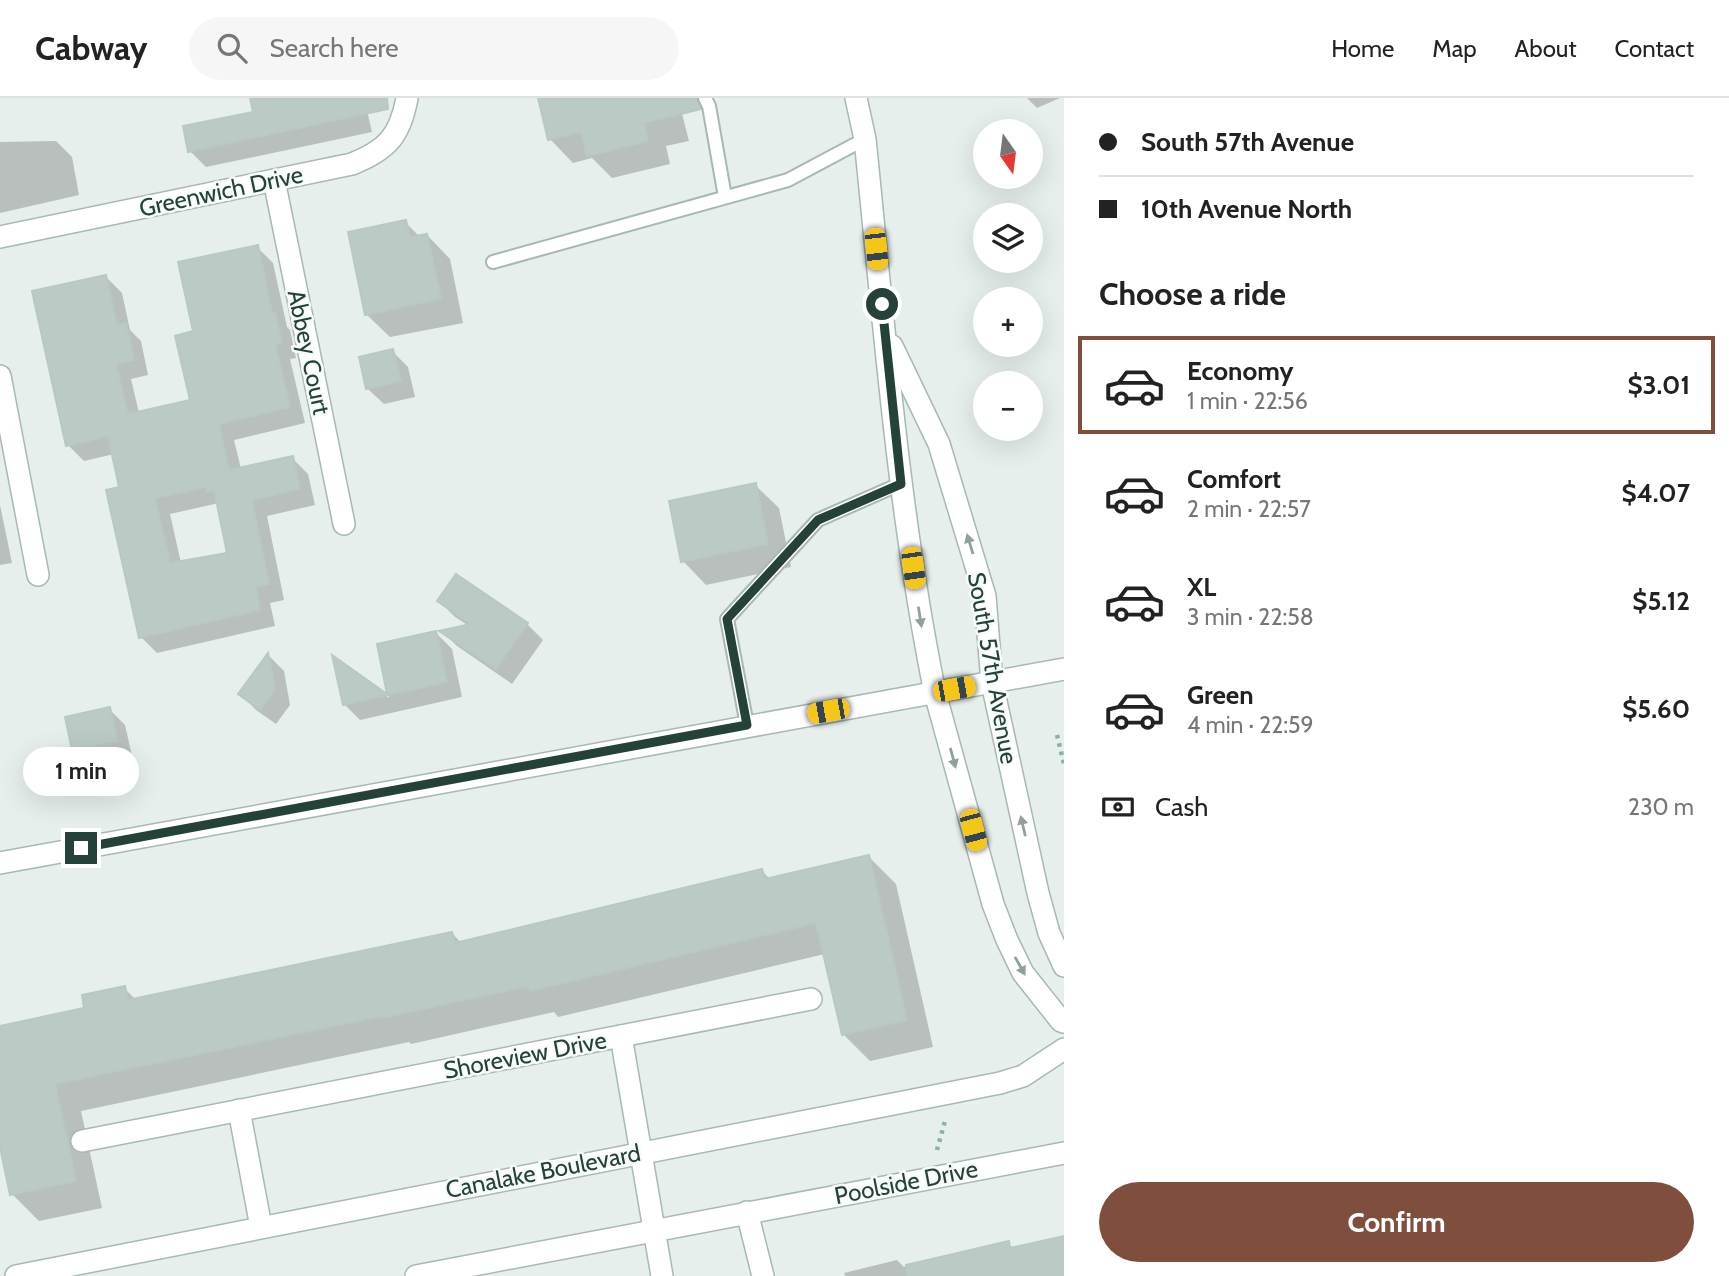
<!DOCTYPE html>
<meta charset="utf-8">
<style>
:root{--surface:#fff;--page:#f6f6f6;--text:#222;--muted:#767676;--line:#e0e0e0;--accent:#804e3d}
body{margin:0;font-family:Cabin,sans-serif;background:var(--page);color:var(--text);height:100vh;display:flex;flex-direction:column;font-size:26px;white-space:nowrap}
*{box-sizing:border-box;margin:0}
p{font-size:23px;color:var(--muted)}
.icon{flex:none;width:38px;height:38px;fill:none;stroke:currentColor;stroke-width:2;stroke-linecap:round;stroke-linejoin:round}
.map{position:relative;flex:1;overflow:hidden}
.side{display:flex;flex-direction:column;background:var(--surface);width:665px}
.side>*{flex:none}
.top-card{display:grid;align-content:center;height:154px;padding:0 35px;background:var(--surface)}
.needle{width:46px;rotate:166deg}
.tools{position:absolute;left:973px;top:21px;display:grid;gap:14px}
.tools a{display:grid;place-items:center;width:70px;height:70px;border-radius:50%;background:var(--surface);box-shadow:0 7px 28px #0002;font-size:35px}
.end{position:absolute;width:32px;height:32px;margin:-16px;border:9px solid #24423a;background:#fff;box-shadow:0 0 0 4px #fff}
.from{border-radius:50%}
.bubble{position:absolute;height:49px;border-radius:24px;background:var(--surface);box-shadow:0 7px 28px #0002;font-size:23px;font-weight:700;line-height:49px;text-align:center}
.car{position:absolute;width:21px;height:42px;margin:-21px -10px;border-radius:9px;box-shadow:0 0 5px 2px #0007;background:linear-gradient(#f5c518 24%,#345 0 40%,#f5c518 0 76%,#345 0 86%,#f5c518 0)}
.top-card b{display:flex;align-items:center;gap:24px;height:66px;font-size:26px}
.top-card b+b{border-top:2px solid var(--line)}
.top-card i{width:18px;height:18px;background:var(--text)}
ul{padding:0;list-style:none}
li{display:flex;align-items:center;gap:21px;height:98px;margin:0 14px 10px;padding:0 21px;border:4px solid transparent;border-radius:0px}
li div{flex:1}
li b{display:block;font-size:26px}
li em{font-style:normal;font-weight:700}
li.current{border-color:var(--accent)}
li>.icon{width:63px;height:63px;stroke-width:1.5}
h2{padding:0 35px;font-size:32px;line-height:84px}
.pay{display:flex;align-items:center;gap:18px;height:77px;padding:0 35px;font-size:26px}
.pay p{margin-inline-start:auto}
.cta{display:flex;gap:14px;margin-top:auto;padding:14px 35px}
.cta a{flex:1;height:80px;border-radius:42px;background:var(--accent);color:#fff;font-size:28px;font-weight:700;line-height:80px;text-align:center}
header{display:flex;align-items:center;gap:42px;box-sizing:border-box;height:98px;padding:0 35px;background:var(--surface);border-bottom:2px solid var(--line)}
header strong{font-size:33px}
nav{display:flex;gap:38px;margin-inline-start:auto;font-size:24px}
.search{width:490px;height:63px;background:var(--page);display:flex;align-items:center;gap:18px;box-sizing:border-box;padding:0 24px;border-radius:38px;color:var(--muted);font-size:26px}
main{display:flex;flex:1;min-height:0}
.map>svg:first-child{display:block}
.shadow{fill:#0003;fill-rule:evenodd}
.building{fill:#bbcac4;stroke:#b8c9c2;stroke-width:2;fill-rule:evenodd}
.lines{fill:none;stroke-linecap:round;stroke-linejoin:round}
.service-casing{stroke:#a8b8b2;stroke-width:16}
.minor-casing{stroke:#a8b8b2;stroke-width:24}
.tertiary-casing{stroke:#a8b8b2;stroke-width:24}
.path{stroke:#86b3a5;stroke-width:4.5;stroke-dasharray:3.5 5;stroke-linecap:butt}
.service{stroke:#fff;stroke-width:12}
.minor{stroke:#fff;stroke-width:21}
.tertiary{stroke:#fff;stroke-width:21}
.oneway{fill:#92a09c}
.route{stroke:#24423a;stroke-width:9}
.labels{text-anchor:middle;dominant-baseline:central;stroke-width:5;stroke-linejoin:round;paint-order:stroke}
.street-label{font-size:24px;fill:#24423a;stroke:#f7fbf9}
</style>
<header>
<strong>Cabway</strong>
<div class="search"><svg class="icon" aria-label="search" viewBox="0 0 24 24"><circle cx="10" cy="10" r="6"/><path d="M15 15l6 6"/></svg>Search here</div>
<nav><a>Home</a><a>Map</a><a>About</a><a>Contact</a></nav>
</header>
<main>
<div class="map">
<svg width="1064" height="1178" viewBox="0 0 1064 1178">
<rect width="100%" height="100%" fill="#e6efeb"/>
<!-- shadow -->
<g class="shadow">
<path d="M251,0H364L372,34L206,69L190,53L255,16Z"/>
<path d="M540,0H678L689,43L666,48L670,66L612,80L592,60L573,65L550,41Z"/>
<path d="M1027,0H1060L1037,10Z"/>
<path d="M56,43L72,59L79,97L0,115V44Z"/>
<path d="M405,124L420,139L427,137L450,161L463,225L390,239L366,216Z"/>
<path d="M257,149L273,165L287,229L290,232L296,260L290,261L305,325L234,342L241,371L292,360L308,376L315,407L267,418L284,502L270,505L275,528L157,555L141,539L121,390L114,356L84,363L68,347L106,179L122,195L130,232L141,243L148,277L131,281L139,315L192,304L195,235ZM219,405L229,456L181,465L170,416Z"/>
<path d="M392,253L408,269L415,299L384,306L368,291Z"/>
<path d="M755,387L779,410L791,469L706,487L683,463Z"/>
<path d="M0,407L12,465L0,467Z"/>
<path d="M439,503L527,526L543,542L512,586L457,548L443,534L469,528L455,519Z"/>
<path d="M436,535L452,551L462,599L360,622L344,606L335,561L389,600L379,548Z"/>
<path d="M269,558L284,573L290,607L276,626L256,612L241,596Z"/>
<path d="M109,611L125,627L132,658L90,667L74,651Z"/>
<path d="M869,759L896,786L933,949L870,963L843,936L825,856L558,919L554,914L411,946L409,944L81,1013L102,1110L39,1123L12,1096L0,1040V929L86,911L124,890L136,902L452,835L461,845L762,773L771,782Z"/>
<path d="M1064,1139V1178H845L844,1175L897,1162L904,1169L1008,1145L1014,1151Z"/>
</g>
<!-- building -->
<g class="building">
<path d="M250,0H387L388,11L188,54L183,28L253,14Z"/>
<path d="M538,0H696L701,11L644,25L648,43L587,58L581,34L548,42Z"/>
<path d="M406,122L410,139L427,136L441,201L365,217L348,134Z"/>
<path d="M258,147L272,215L275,214L282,245L275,246L290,309L219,326L229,372L293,358L300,391L252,402L269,486L256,489L260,512L139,540L106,392L119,389L108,338L66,348L32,193L106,177L117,227L126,225L134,262L116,266L128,316L190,302L175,238L193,233L178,164ZM206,389L207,394L214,392L227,455L170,465L155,400Z"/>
<path d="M393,251L401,283L366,291L359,259Z"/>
<path d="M756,385L768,446L681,464L669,403Z"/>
<path d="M456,476L528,525L496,571L439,533L471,526L437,503Z"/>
<path d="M436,533L447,584L343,607L332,557L387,596L377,546Z"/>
<path d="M268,555L275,591L260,612L238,596Z"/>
<path d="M110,609L117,643L72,652L65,619Z"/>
<path d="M869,757L907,922L842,937L816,825L530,893L528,888L382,920V918L55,986L76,1083L10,1097L0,1049V928L84,910L82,897L125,888L128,902L452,834L455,845L762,771L765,781Z"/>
<path d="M1064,1138V1178H907L906,1167L1009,1143L1010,1150Z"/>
</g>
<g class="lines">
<defs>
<g id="service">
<path d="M705,0L709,8L725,99"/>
<path d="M493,164L788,82L865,41"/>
<path d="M747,627L727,521L818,422L900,386"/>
</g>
<g id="minor">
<path d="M274,82L344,426"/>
<path d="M0,139L352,66C387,52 400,38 407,0"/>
<path d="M0,278L38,477"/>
<path d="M992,585L1038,795L1049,835L1064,868"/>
<path d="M935,595L993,806L1007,842L1023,875L1061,923L1064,924"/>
<path d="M621,938L662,1178"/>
<path d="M239,1012L261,1129"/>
<path d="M82,1043L811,901"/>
<path d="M747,1114L763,1178"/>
<path d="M16,1178L1000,985L1023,978L1064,951"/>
<path d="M416,1178L1064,1055"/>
</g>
<g id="tertiary">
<path d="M856,0L865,41C884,226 898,412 935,595"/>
<path d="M892,248L939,346L985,498L992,585"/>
<path d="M0,765L1064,571"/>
</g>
</defs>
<!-- service casing -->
<use href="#service" class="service-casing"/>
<!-- minor casing -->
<use href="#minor" class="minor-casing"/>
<!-- tertiary casing -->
<use href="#tertiary" class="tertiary-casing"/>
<!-- path -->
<g class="path">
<path d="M1057,637L1064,666"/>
<path d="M937,1052L945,1023"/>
</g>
<!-- service -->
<use href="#service" class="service"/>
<!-- minor -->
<use href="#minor" class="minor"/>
<!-- tertiary -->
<use href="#tertiary" class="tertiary"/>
</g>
<!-- one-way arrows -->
<defs><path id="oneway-solid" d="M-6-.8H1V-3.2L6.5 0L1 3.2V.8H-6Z" transform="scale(1.75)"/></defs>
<g class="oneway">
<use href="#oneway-solid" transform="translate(970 446) rotate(-107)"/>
<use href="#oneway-solid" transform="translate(920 519) rotate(81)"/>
<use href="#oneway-solid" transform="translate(953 660) rotate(75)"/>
<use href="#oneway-solid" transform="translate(1023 728) rotate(-103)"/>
<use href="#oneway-solid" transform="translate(1020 868) rotate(61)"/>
</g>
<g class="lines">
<!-- route -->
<path class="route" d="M81,750L747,627L727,521L818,422L901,386L882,206"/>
</g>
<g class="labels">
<!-- street labels -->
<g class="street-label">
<text transform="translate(221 93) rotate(-12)">Greenwich Drive</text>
<text transform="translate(309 254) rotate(78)">Abbey Court</text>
<text transform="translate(993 570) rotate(80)">South 57th Avenue</text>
<text transform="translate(525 957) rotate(-11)">Shoreview Drive</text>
<text transform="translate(543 1073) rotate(-11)">Canalake Boulevard</text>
<text transform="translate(906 1084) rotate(-11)">Poolside Drive</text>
</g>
</g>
</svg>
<div class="tools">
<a><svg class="needle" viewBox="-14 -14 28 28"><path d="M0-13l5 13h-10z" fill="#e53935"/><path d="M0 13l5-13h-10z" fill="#767676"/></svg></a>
<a><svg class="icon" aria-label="layers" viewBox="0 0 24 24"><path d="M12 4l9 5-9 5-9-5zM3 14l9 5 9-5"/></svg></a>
<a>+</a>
<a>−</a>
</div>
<i class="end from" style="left:882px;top:206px"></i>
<i class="end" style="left:81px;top:750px"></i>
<div class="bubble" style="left:23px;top:649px;width:116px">1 min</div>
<i class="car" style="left:876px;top:151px;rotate:174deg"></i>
<i class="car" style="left:913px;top:470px;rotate:172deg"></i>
<i class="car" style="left:954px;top:591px;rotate:80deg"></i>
<i class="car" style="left:828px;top:613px;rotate:260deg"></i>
<i class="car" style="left:973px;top:732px;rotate:165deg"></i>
</div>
<section class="side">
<div class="top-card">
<b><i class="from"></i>South 57th Avenue</b>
<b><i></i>10th Avenue North</b>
</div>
<h2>Choose a ride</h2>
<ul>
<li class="current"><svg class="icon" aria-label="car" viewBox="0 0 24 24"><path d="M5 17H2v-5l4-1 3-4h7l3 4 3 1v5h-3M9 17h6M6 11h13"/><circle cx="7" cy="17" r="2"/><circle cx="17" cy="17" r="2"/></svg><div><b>Economy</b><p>1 min · 22:56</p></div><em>$3.01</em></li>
<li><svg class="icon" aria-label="car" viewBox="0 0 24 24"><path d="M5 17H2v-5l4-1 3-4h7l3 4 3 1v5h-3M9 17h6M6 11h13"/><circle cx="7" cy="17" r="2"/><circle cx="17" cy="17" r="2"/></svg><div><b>Comfort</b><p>2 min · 22:57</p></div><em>$4.07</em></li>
<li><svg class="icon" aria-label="car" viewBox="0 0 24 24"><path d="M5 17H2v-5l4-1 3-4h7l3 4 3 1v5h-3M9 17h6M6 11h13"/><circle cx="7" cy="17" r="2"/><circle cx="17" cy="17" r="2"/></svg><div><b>XL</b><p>3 min · 22:58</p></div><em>$5.12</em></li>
<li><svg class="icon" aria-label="car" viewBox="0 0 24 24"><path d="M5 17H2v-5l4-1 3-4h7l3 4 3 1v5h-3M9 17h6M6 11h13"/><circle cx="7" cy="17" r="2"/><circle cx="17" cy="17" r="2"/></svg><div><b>Green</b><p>4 min · 22:59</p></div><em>$5.60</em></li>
</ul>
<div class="pay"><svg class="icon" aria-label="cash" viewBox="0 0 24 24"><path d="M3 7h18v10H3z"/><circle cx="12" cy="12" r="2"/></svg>Cash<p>230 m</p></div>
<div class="cta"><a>Confirm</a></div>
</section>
</main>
